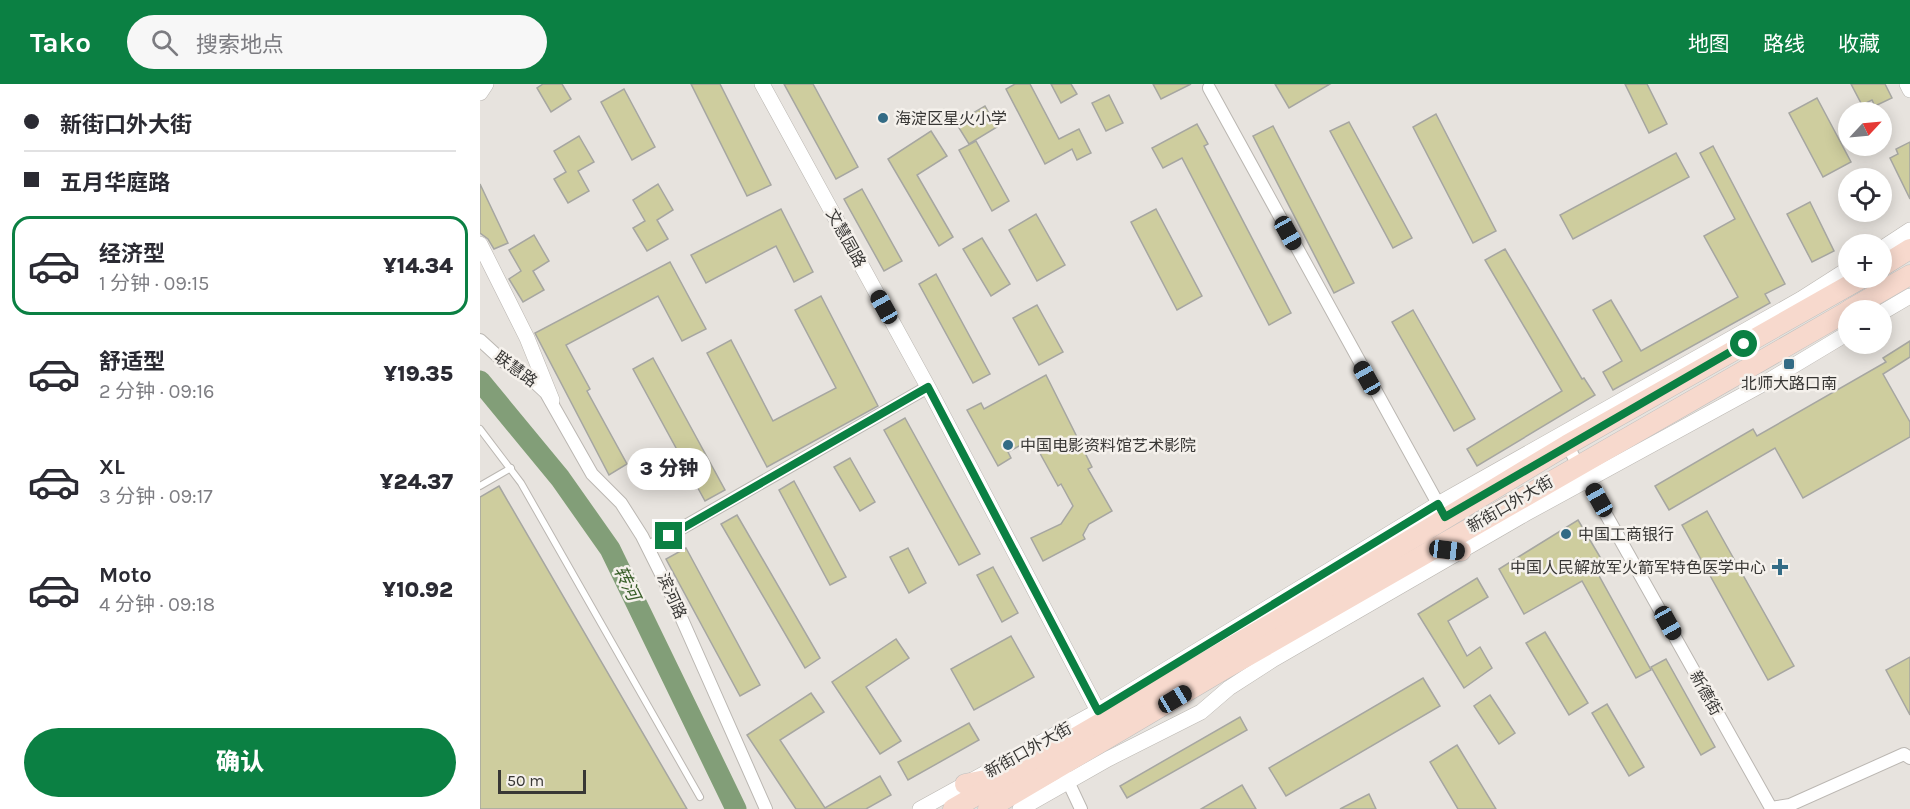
<!DOCTYPE html>
<html lang="zh">
<meta charset="utf-8">
<style>
:root{--surface:#fff;--page:#f7f7f7;--text:#2b2b33;--muted:#7c7c81;--line:#e1e1e2;--accent:#0b8043}
body{margin:0;font-family:Karla,"Noto Sans SC",sans-serif;background:var(--page);color:var(--text);height:100vh;display:flex;flex-direction:column;font-size:22px;white-space:nowrap}
*{box-sizing:border-box;margin:0}
p{font-size:20px;color:var(--muted)}
.icon{flex:none;width:33px;height:33px;fill:none;stroke:currentColor;stroke-width:2;stroke-linecap:round;stroke-linejoin:round}
.map{position:relative;flex:1;overflow:hidden}
.panel{display:flex;flex-direction:column;background:var(--surface);width:480px}
.panel>*{flex:none}
.banner{display:grid;align-content:center;height:132px;padding:0 24px;background:var(--surface)}
.needle{width:39px;rotate:64deg}
.buttons{position:absolute;left:1358px;top:18px;display:grid;gap:12px}
.buttons a{display:grid;place-items:center;width:54px;height:54px;border-radius:50%;background:var(--surface);box-shadow:0 3px 15px #0003;font-size:30px}
.scale{position:absolute;left:18px;bottom:15px;width:88px;box-sizing:border-box;padding-left:6px;border:3px solid #383735;border-top:0;font-size:16px;line-height:21px;white-space:nowrap;color:#383735;-webkit-text-stroke:4px #f5f1ec;paint-order:stroke}
.end{position:absolute;width:27px;height:27px;margin:-14px;border:8px solid #0b8043;background:#fff;box-shadow:0 0 0 3px #fff}
.from{border-radius:50%}
.bubble{position:absolute;height:42px;border-radius:21px;background:var(--surface);box-shadow:0 3px 15px #0003;font-size:20px;font-weight:800;line-height:42px;text-align:center}
.car{position:absolute;width:18px;height:36px;margin:-18px -9px;border-radius:8px;box-shadow:0 0 4px 2px #0007;background:linear-gradient(#222 24%,#8ab4d8 0 40%,#222 0 76%,#8ab4d8 0 86%,#222 0)}
.banner b{display:flex;align-items:center;gap:21px;height:57px;font-size:22px}
.banner b+b{border-top:2px solid var(--line)}
.banner i{width:15px;height:15px;background:var(--text)}
ul{padding:0;list-style:none}
li{display:flex;align-items:center;gap:18px;height:99px;margin:0 12px 9px;padding:0 12px;border:3px solid transparent;border-radius:18px}
li div{flex:1}
li b{display:block;font-size:22px}
li em{font-style:normal;font-weight:800}
li.on{border-color:var(--accent)}
li>.icon{width:54px;height:54px;stroke-width:1.5}
.cta{display:flex;gap:12px;margin-top:auto;padding:12px 24px}
.cta a{flex:1;height:69px;border-radius:36px;background:var(--accent);color:#fff;font-size:24px;font-weight:800;line-height:69px;text-align:center}
header{display:flex;align-items:center;gap:36px;box-sizing:border-box;height:84px;padding:0 30px;background:var(--accent);color:#fff}
header strong{font-size:28px}
nav{display:flex;gap:33px;margin-inline-start:auto;font-size:21px}
.search{width:420px;height:54px;background:var(--page);display:flex;align-items:center;gap:15px;box-sizing:border-box;padding:0 21px;border-radius:33px;color:var(--muted);font-size:22px}
main{display:flex;flex:1;min-height:0}
.map>svg:first-child{display:block}
.lines{fill:none;stroke-linecap:round;stroke-linejoin:round}
.river{stroke:#829e78;stroke-width:21}
.building{fill:#cecd9e;stroke:#a6a6a1;stroke-width:1.5}
.service-casing{stroke:#bbb7b2;stroke-width:8}
.minor-casing{stroke:#bbb7b2;stroke-width:14}
.tertiary-casing{stroke:#bbb7b2;stroke-width:16}
.primary-casing{stroke:#bfbfbe;stroke-width:21}
.service{stroke:#fff;stroke-width:6}
.minor{stroke:#fff;stroke-width:12}
.tertiary{stroke:#fff;stroke-width:15}
.primary{stroke:#f7d9cd;stroke-width:20}
.route{stroke:#0b8043;stroke-width:8}
.poi-dot{fill:#336b85;stroke:#f5f1ec;stroke-width:2}
.labels{text-anchor:middle;dominant-baseline:central;stroke-width:5;stroke-linejoin:round;paint-order:stroke}
.poi-label{font-size:16px;fill:#383735;stroke:#f5f1ec;text-anchor:start}
.street-label{font-size:16px;fill:#383735;stroke:#f5f1ec}
.water-label{font-size:18px;font-style:italic;fill:#385e28;stroke:#f5f1ec}
</style>
<header>
<strong>Tako</strong>
<div class="search"><svg class="icon" aria-label="search" viewBox="0 0 24 24"><circle cx="10" cy="10" r="6"/><path d="M15 15l6 6"/></svg>搜索地点</div>
<nav><a>地图</a><a>路线</a><a>收藏</a></nav>
</header>
<main>
<section class="panel">
<div class="banner">
<b><i class="from"></i>新街口外大街</b>
<b><i></i>五月华庭路</b>
</div>
<ul>
<li class="on"><svg class="icon" aria-label="car" viewBox="0 0 24 24"><path d="M5 17H2v-5l4-1 3-4h7l3 4 3 1v5h-3M9 17h6M6 11h13"/><circle cx="7" cy="17" r="2"/><circle cx="17" cy="17" r="2"/></svg><div><b>经济型</b><p>1 分钟 · 09:15</p></div><em>¥14.34</em></li>
<li><svg class="icon" aria-label="car" viewBox="0 0 24 24"><path d="M5 17H2v-5l4-1 3-4h7l3 4 3 1v5h-3M9 17h6M6 11h13"/><circle cx="7" cy="17" r="2"/><circle cx="17" cy="17" r="2"/></svg><div><b>舒适型</b><p>2 分钟 · 09:16</p></div><em>¥19.35</em></li>
<li><svg class="icon" aria-label="car" viewBox="0 0 24 24"><path d="M5 17H2v-5l4-1 3-4h7l3 4 3 1v5h-3M9 17h6M6 11h13"/><circle cx="7" cy="17" r="2"/><circle cx="17" cy="17" r="2"/></svg><div><b>XL</b><p>3 分钟 · 09:17</p></div><em>¥24.37</em></li>
<li><svg class="icon" aria-label="car" viewBox="0 0 24 24"><path d="M5 17H2v-5l4-1 3-4h7l3 4 3 1v5h-3M9 17h6M6 11h13"/><circle cx="7" cy="17" r="2"/><circle cx="17" cy="17" r="2"/></svg><div><b>Moto</b><p>4 分钟 · 09:18</p></div><em>¥10.92</em></li>
</ul>
<div class="cta"><a>确认</a></div>
</section>
<div class="map">
<svg width="1430" height="725" viewBox="0 0 1430 725">
<rect width="100%" height="100%" fill="#e7e3de"/>
<g class="lines">
<!-- river -->
<path class="river" d="M0,297L80,394L130,465L256,725"/>
</g>
<!-- building -->
<g class="building">
<path d="M63,0H82L91,15L71,28L57,4Z"/>
<path d="M211,0H240L291,101L267,112Z"/>
<path d="M304,0H333L378,83L356,95Z"/>
<path d="M535,0H550L579,55L599,45L611,69L597,76L592,65L565,80L526,5Z"/>
<path d="M571,0H591L597,10L581,19Z"/>
<path d="M673,0H711L681,15Z"/>
<path d="M795,0H850L809,24Z"/>
<path d="M1145,0H1167L1187,40L1169,49Z"/>
<path d="M1371,0H1405L1412,14L1395,22L1392,16L1382,21Z"/>
<path d="M144,5L175,63L152,76L121,18Z"/>
<path d="M629,11L643,39L626,47L612,19Z"/>
<path d="M1337,14L1371,78L1343,93L1309,29Z"/>
<path d="M505,22L517,43L489,60L476,39Z"/>
<path d="M956,30L1016,147L993,159L933,43Z"/>
<path d="M869,38L932,154L913,164L850,47Z"/>
<path d="M717,40L728,60L724,62L811,229L789,241L702,74L683,84L672,64Z"/>
<path d="M793,42L874,199L854,209L773,52Z"/>
<path d="M451,47L467,72L437,91L473,153L459,162L408,75Z"/>
<path d="M99,52L114,78L98,87L109,107L88,119L74,95L86,88L74,67Z"/>
<path d="M496,57L529,117L512,127L479,66Z"/>
<path d="M1430,58V115L1410,74L1418,70L1416,65Z"/>
<path d="M1233,62L1305,200L1285,210L1290,219L1133,306L1123,288L1142,277L1113,226L1131,216L1161,267L1258,213L1224,152L1255,135L1220,69Z"/>
<path d="M1196,69L1209,93L1093,155L1080,131Z"/>
<path d="M0,100L28,159L14,165L8,155L0,149Z"/>
<path d="M178,100L193,126L177,136L188,155L167,167L153,144L165,137L153,116Z"/>
<path d="M382,105L422,177L404,187L364,115Z"/>
<path d="M1330,118L1354,167L1332,178L1307,130Z"/>
<path d="M301,125L333,188L314,198L296,162L226,199L211,171Z"/>
<path d="M676,125L722,212L697,226L651,138Z"/>
<path d="M556,130L585,181L557,197L529,146Z"/>
<path d="M54,151L69,177L53,187L64,206L43,218L29,195L41,187L29,166Z"/>
<path d="M502,154L530,200L511,212L483,165Z"/>
<path d="M1025,165L1102,295L1104,294L1115,311L997,382L987,365L1082,307L1005,176Z"/>
<path d="M190,178L226,245L202,257L178,212L86,261L110,305L107,307L147,380L129,391L55,249Z"/>
<path d="M456,190L510,290L493,299L439,200Z"/>
<path d="M341,212L398,322L287,383L227,269L251,256L293,337L356,304L315,226Z"/>
<path d="M557,221L583,268L559,281L533,234Z"/>
<path d="M933,226L995,335L974,347L912,238Z"/>
<path d="M1430,257V273L1403,290L1430,338V353L1323,414L1295,364L1189,426L1175,402L1273,345L1277,352L1406,278L1403,274Z"/>
<path d="M173,274L245,406L225,417L153,285Z"/>
<path d="M566,291L612,383L608,385L632,427L609,440L603,451L605,455L563,477L551,454L581,440L593,422L581,400L578,402L552,355L528,368L531,374L518,382L487,326L501,319L504,325Z"/>
<path d="M425,334L500,470L479,481L404,346Z"/>
<path d="M370,374L395,418L380,427L354,383Z"/>
<path d="M314,397L366,493L350,501L299,406Z"/>
<path d="M19,402L207,725H0V413Z"/>
<path d="M1227,427L1314,582L1288,596L1202,441Z"/>
<path d="M257,431L340,574L325,584L241,440Z"/>
<path d="M1098,436L1126,483L1117,488L1171,586L1156,594L1102,497L1044,530L1019,485Z"/>
<path d="M206,464L280,601L260,612L186,475Z"/>
<path d="M428,464L446,499L429,509L410,473Z"/>
<path d="M513,483L538,529L522,538L497,491Z"/>
<path d="M997,494L1008,513L968,537L987,572L1000,563L1012,584L984,604L938,530Z"/>
<path d="M1065,548L1108,619L1089,631L1046,559Z"/>
<path d="M531,552L554,593L494,626L471,585Z"/>
<path d="M416,555L429,574L386,603L421,657L400,670L352,598Z"/>
<path d="M1430,573V631L1406,586Z"/>
<path d="M1186,575L1235,663L1221,671L1171,583Z"/>
<path d="M943,594L960,622L806,712L789,684Z"/>
<path d="M331,609L344,628L300,656L345,724L400,692L411,711L386,725H316L267,651Z"/>
<path d="M1010,611L1035,649L1019,660L994,622Z"/>
<path d="M1127,620L1164,683L1149,692L1112,629Z"/>
<path d="M760,633L767,646L647,714L640,702Z"/>
<path d="M489,639L499,656L428,696L418,678Z"/>
<path d="M977,661L1016,725H978L950,678Z"/>
<path d="M762,701L776,725H721Z"/>
<path d="M889,710L896,725H860Z"/>
</g>
<g class="lines">
<defs>
<g id="service">
<path d="M0,345L41,399L220,713"/>
<path d="M0,402L31,384"/>
</g>
<g id="minor">
<path d="M729,4L962,427"/>
<path d="M0,256L24,278L50,294L66,309L112,390L141,419L162,452L189,506L286,725"/>
<path d="M1087,361L1291,724L1310,721L1424,670L1430,674"/>
<path d="M169,463L448,303"/>
<path d="M585,691L601,725"/>
</g>
<g id="tertiary">
<path d="M282,0L448,303L618,627"/>
<path d="M1427,0L1430,6"/>
<path d="M0,9L6,0"/>
<path d="M0,160L47,254L72,316"/>
<path d="M1401,165L1430,146"/>
<path d="M1401,229L1430,212"/>
<path d="M440,725L618,627L958,420L1321,215L1368,185"/>
<path d="M540,725L628,675L721,628L749,604L794,575L1045,430L1283,300L1368,249"/>
</g>
<g id="primary">
<path d="M1401,183L1430,165"/>
<path d="M1369,226L1430,191"/>
<path d="M953,464L981,467"/>
<path d="M485,700L516,694"/>
<path d="M473,725L791,540L1087,361L1382,194"/>
<path d="M508,725L743,586L1368,227"/>
</g>
</defs>
<!-- service casing -->
<use href="#service" class="service-casing"/>
<!-- minor casing -->
<use href="#minor" class="minor-casing"/>
<!-- tertiary casing -->
<use href="#tertiary" class="tertiary-casing"/>
<!-- primary casing -->
<use href="#primary" class="primary-casing"/>
<!-- service -->
<use href="#service" class="service"/>
<!-- minor -->
<use href="#minor" class="minor"/>
<!-- tertiary -->
<use href="#tertiary" class="tertiary"/>
<!-- primary -->
<use href="#primary" class="primary"/>
</g>
<g class="lines">
<!-- route -->
<path class="route" d="M189,452L448,303L618,627L958,420L965,433L1264,260"/>
</g>
<!-- markers -->
<g class="poi-dot">
<circle cx="403" cy="34" r="6"/>
<rect x="1303" y="274" width="12" height="12" rx="3"/>
<circle cx="528" cy="361" r="6"/>
<circle cx="1086" cy="450" r="6"/>
<path d="M1297 474h6v6h6v6h-6v6h-6v-6h-6v-6h6z"/>
</g>
<g class="labels">
<!-- poi labels -->
<g class="poi-label">
<text x="415" y="34">海淀区星火小学</text>
<text x="1309" y="299" text-anchor="middle">北师大路口南</text>
<text x="540" y="361">中国电影资料馆艺术影院</text>
<text x="1098" y="450">中国工商银行</text>
<text x="1286" y="483" text-anchor="end">中国人民解放军火箭军特色医学中心</text>
</g>
<!-- street labels -->
<g class="street-label">
<text transform="translate(366 154) rotate(61)">文慧园路</text>
<text transform="translate(36 285) rotate(36)">联慧路</text>
<text transform="translate(1030 420) rotate(-30)">新街口外大街</text>
<text transform="translate(192 512) rotate(66)">滨河路</text>
<text transform="translate(1226 609) rotate(61)">新德街</text>
<text transform="translate(548 666) rotate(-29)">新街口外大街</text>
</g>
<!-- water labels -->
<g class="water-label">
<text transform="translate(147 499) rotate(64)">转河</text>
</g>
</g>
</svg>
<div class="buttons">
<a><svg class="needle" viewBox="-14 -14 28 28"><path d="M0-13l5 13h-10z" fill="#e53935"/><path d="M0 13l5-13h-10z" fill="#7c7c81"/></svg></a>
<a><svg class="icon" aria-label="locate" viewBox="0 0 24 24"><circle cx="12" cy="12" r="6"/><path d="M12 2v4M12 18v4M2 12h4M18 12h4"/></svg></a>
<a>+</a>
<a>−</a>
</div>
<div class="scale">50 m</div>
<i class="end from" style="left:1264px;top:260px"></i>
<i class="end" style="left:189px;top:452px"></i>
<div class="bubble" style="left:147px;top:364px;width:84px">3 分钟</div>
<i class="car" style="left:808px;top:149px;rotate:151deg"></i>
<i class="car" style="left:404px;top:223px;rotate:331deg"></i>
<i class="car" style="left:887px;top:294px;rotate:331deg"></i>
<i class="car" style="left:1119px;top:416px;rotate:331deg"></i>
<i class="car" style="left:967px;top:466px;rotate:97deg"></i>
<i class="car" style="left:1188px;top:539px;rotate:151deg"></i>
<i class="car" style="left:695px;top:615px;rotate:59deg"></i>
</div>
</main>
